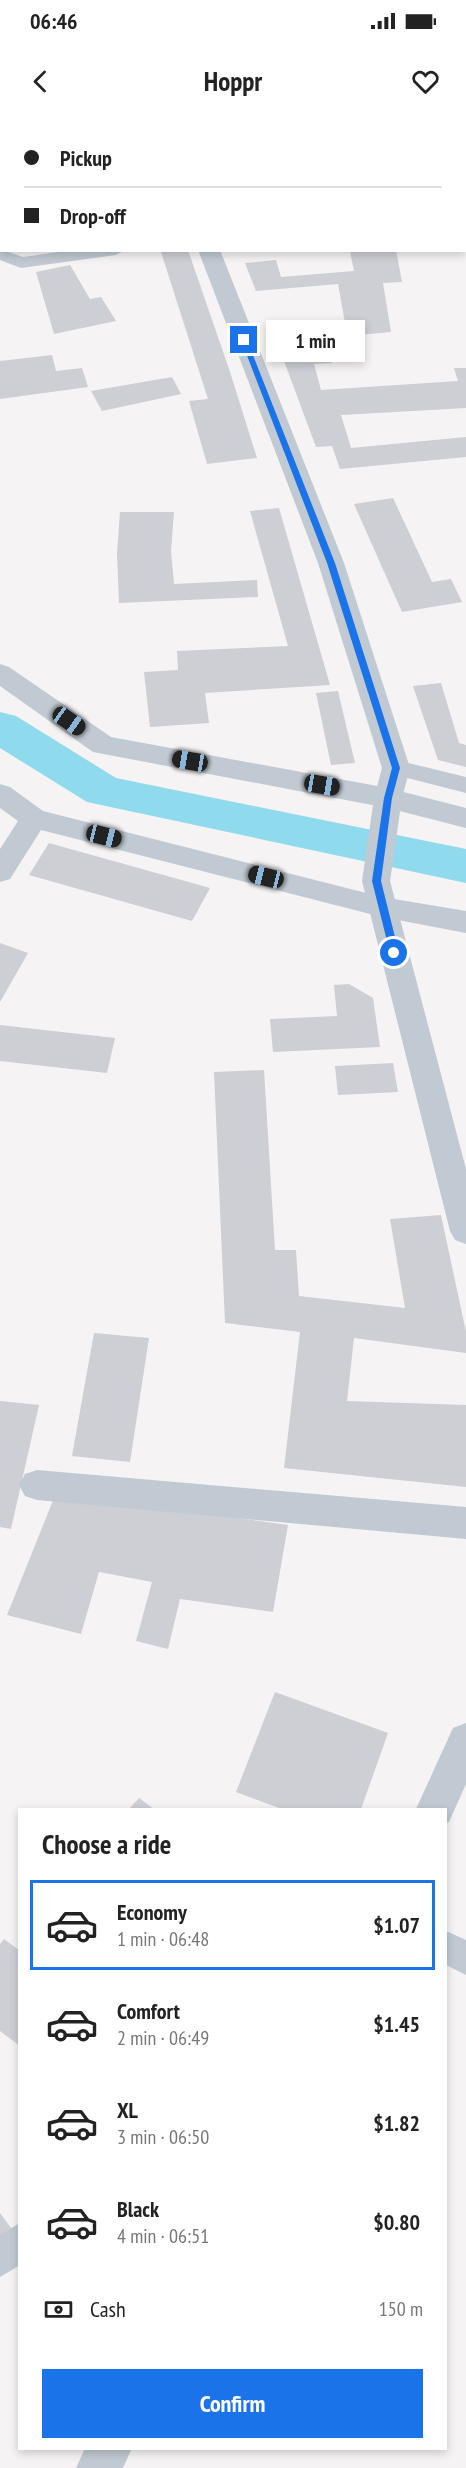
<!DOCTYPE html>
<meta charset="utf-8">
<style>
:root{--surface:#fff;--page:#f6f6f6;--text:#222;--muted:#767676;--line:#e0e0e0;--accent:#1a73e8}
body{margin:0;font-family:"PT Sans Narrow",sans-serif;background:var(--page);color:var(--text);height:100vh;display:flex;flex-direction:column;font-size:22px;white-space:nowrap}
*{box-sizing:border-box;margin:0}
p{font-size:20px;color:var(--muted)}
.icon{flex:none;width:33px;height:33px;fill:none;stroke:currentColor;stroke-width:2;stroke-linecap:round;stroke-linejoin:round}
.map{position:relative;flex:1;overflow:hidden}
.side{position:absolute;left:18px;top:1688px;width:429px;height:642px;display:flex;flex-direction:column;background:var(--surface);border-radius:0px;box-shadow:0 3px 9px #0003}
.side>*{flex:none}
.hud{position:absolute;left:0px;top:0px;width:466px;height:132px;box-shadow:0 3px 9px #0003;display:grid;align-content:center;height:132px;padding:0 24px;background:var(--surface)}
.end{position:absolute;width:27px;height:27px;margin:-14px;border:8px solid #1a73e8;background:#fff;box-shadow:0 0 0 3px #fff}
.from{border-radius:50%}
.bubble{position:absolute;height:42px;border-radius:0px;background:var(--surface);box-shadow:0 3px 9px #0003;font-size:20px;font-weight:700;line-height:42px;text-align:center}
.car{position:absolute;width:18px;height:36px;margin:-18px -9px;border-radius:8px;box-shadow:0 0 4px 2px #0007;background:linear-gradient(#222 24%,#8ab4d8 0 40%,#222 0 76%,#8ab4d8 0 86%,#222 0)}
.hud b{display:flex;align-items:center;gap:21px;height:57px;font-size:22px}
.hud b+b{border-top:2px solid var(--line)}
.hud i{width:15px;height:15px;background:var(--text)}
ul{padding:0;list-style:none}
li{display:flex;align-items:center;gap:18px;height:90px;margin:0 12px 9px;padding:0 12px;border:3px solid transparent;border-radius:0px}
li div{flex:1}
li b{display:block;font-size:22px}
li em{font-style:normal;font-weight:700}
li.selected{border-color:var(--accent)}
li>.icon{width:54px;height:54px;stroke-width:1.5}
h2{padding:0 24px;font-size:27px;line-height:72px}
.pay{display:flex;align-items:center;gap:15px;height:66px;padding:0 24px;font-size:22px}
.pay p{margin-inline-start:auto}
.action{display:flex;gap:12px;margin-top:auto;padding:12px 24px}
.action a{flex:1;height:69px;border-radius:0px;background:var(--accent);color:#fff;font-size:24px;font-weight:700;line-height:69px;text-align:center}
.status{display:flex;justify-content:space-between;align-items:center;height:42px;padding:0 30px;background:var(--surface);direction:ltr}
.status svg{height:16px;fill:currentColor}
header{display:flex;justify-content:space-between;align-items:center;height:78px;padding:0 24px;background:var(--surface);font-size:27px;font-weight:700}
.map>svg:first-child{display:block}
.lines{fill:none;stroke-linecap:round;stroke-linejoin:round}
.canal{fill:#90daee;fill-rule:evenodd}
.building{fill:#cdcfd5}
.service{fill:#c1cad2;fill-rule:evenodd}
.minor{fill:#c1cad2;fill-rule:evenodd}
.tertiary{fill:#c1cad2;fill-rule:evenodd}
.route{fill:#1a73e8}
</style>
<div class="status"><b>06:46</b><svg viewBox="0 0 49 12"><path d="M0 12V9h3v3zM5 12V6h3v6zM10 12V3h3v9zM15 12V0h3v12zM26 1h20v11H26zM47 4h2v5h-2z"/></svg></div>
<header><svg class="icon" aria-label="back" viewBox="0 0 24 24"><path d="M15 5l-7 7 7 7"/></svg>Hoppr<svg class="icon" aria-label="heart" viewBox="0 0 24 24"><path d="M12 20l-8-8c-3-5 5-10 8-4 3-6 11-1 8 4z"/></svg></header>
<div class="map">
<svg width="466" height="2348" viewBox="0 0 466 2348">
<rect width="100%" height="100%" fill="#f5f3f3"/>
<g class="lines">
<!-- canal -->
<path class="canal" d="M0,592L16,596L116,658L466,729V763L87,682L0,628Z"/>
</g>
<!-- building -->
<g class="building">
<path d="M188,130L230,252L257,338L207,344L189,281L208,279L161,132Z"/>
<path d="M396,130L402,162L383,163L391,212L336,217L338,225L327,226L332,243L314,244L321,270L458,261L454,248H466V288L341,295L351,328L466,317V337L340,349L332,326L316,327L271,206L345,203L338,164L256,171L245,143L276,140L281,157L354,151L350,131Z"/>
<path d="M70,145L90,179L101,177L116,201L54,214L36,152Z"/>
<path d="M52,235L56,251L82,248L88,267L0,279V241Z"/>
<path d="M172,257L181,274L102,291L91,271Z"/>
<path d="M393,378L432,462L451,459L462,482L402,492L354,384Z"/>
<path d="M279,388L330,565L205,573L209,603L150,607L144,552L178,550L177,531L288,526L250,391Z"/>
<path d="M120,392H174L171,431L174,464L257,460L258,477L119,483L117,433Z"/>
<path d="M441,563L459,623L466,625V647L438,640L413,566Z"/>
<path d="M338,571L355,643L331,645L316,573Z"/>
<path d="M49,723L210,768L192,801L29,755Z"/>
<path d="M0,823L28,833L0,882Z"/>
<path d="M349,864L373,878L380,927L273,932L270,899L337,896L334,865Z"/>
<path d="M0,905L115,918L107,953L0,941Z"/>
<path d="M393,943L398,972L338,975L335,946Z"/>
<path d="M264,950L275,1130H296L299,1176L405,1188L390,1099L441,1095L466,1212V1233L354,1218L347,1281L466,1285V1367L284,1348L300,1212L225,1203L214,952Z"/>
<path d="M94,1213L149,1218L130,1342L72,1336Z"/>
<path d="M0,1281L39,1285L11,1409L0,1407Z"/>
<path d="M54,1378L193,1392L288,1405L273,1492L180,1479L168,1529L136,1521L152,1462L99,1452L81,1514L7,1495Z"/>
<path d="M275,1572L388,1613L361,1689H282L236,1672Z"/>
<path d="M139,1678L154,1689H129Z"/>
<path d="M4,1819L20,1831V1926L0,1911V1824Z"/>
<path d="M0,2093L14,2112L0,2125Z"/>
</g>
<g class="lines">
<!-- service -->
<g class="service">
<path d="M0,129L23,137L73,130H125L116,135L21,148L0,140Z"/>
<path d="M396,640L466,657V673L388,653L385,648L388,643Z"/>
<path d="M446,1811L466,1820V1855L446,1845Z"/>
<path d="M20,2103V2145L0,2157V2115Z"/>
</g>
<!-- minor -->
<g class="minor">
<path d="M0,544L9,547L111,617L388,668L466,688V708L388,688L93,632L0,566Z"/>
<path d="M0,664L10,667L43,691L382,777L466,791V813L382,797L41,710L10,759L0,762V729L18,701L0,688Z"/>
<path d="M37,1350L466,1387V1419L37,1380L25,1376L19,1365L25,1354Z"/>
</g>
<!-- tertiary -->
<g class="tertiary">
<path d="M153,0H173L174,2H154Z"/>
<path d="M198,130H220L344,443L410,648L402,678L390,761L466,1049V1124L455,1120L450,1111L362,761L374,678L382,648L318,443Z"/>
<path d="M466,1603V1664L449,1702L446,1703V1689H416L453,1608Z"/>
<path d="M85,2328H132L123,2348H76Z"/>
</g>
</g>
<!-- route -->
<path class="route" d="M244,218L247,220L335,443L400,648L392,678L381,761L399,833L394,836L390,833L372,761L384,678L392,648L327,443L241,220Z"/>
</svg>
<i class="end from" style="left:394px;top:833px"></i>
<i class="end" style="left:244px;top:220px"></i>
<div class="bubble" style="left:266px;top:200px;width:99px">1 min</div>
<i class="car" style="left:69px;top:601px;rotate:125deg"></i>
<i class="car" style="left:190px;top:641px;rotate:280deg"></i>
<i class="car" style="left:322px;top:665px;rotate:100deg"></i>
<i class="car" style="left:104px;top:716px;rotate:104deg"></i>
<i class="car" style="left:266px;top:757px;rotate:284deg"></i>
<div class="hud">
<b><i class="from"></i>Pickup</b>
<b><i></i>Drop-off</b>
</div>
<section class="side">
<h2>Choose a ride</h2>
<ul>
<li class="selected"><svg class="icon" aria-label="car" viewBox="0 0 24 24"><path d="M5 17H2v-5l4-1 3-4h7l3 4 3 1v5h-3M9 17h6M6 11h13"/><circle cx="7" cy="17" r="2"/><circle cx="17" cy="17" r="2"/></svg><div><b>Economy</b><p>1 min · 06:48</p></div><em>$1.07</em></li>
<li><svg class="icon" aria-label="car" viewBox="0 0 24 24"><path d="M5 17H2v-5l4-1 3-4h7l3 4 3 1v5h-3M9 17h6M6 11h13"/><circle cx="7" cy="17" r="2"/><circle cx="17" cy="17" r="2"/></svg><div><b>Comfort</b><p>2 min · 06:49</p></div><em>$1.45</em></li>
<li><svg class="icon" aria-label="car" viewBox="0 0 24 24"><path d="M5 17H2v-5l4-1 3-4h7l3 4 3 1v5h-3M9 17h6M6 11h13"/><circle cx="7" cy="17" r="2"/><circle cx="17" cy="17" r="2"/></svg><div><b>XL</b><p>3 min · 06:50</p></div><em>$1.82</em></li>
<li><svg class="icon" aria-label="car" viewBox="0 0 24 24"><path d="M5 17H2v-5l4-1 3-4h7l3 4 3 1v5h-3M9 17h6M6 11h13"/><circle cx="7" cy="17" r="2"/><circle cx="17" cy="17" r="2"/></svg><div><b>Black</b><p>4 min · 06:51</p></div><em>$0.80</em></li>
</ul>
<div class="pay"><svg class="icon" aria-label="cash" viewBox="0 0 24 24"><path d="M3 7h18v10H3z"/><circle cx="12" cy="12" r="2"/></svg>Cash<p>150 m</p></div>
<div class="action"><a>Confirm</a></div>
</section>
</div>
